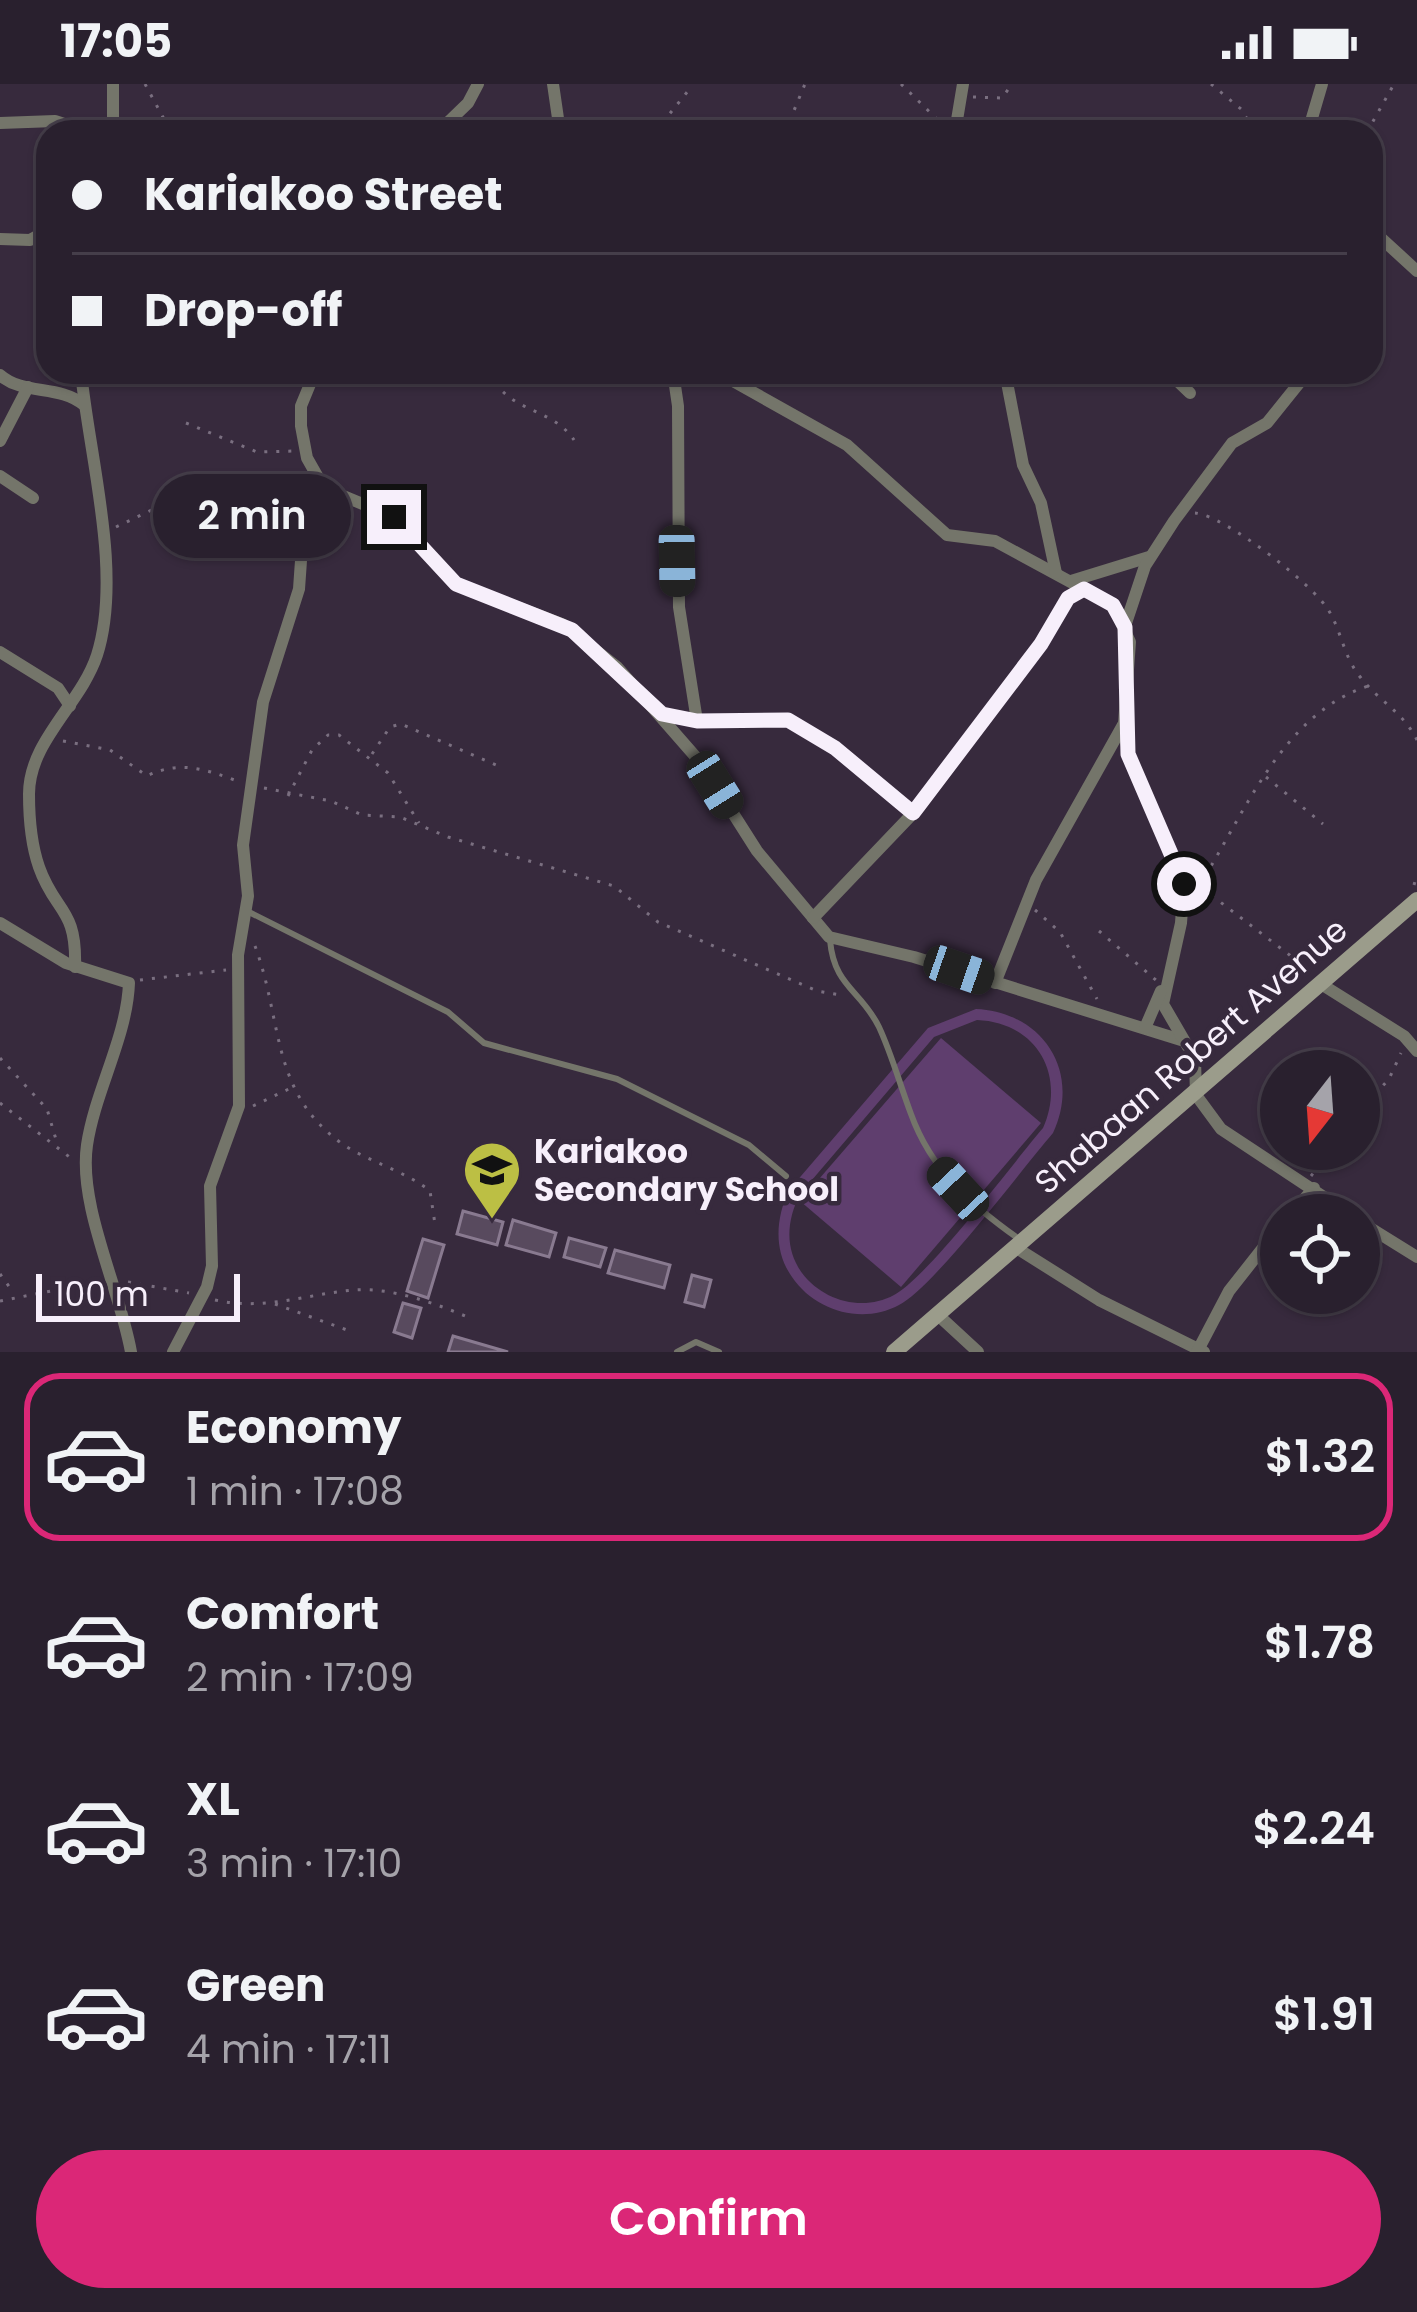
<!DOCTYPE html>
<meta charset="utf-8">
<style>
:root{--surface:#29202e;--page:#312836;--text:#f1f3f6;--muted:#a5a3aa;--line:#453e4a;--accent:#db2777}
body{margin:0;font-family:Poppins,sans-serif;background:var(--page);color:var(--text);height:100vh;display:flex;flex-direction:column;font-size:45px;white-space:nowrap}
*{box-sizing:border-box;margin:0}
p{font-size:39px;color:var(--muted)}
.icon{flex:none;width:66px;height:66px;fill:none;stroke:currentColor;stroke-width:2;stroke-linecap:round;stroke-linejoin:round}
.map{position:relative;height:1268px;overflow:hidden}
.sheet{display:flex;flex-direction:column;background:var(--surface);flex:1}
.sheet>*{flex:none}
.hud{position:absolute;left:36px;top:36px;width:1347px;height:264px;border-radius:36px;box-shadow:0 3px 9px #0004,0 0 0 3px var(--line);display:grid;align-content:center;height:264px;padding:0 36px;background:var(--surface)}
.needle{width:78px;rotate:197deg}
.buttons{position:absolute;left:1260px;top:966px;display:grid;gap:24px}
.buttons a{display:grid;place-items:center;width:120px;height:120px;border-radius:50%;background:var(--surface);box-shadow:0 3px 9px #0004,0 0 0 3px var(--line);font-size:60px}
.scale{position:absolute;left:36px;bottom:30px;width:204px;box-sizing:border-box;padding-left:12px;border:6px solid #f7effb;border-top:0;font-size:33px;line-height:42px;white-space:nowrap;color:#f7effb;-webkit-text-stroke:9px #372a3d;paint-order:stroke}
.end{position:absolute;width:54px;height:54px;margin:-27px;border:15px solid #f7effb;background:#111;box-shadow:0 0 0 6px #111}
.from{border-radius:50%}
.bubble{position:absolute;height:84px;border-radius:42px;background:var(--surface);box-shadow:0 3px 9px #0004,0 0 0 3px var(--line);font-size:39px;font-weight:600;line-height:84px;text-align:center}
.car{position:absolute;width:36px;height:72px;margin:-36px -18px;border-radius:15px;box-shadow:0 0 9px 3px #0007;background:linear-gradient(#222 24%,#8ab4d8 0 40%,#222 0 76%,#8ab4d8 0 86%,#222 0)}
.hud b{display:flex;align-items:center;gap:42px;height:114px;font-size:45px}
.hud b+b{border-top:3px solid var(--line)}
.hud i{width:30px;height:30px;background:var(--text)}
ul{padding:21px 0 0;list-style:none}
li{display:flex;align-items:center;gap:36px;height:168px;margin:0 24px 18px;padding:0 12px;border:6px solid transparent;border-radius:36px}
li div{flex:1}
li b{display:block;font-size:45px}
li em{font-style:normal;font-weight:600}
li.active{border-color:var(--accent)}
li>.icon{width:108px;height:108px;stroke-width:1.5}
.button{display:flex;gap:24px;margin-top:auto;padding:24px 36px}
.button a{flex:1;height:138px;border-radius:72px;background:var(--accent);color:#fff;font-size:48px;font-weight:600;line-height:138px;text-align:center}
.status{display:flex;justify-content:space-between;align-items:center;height:84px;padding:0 60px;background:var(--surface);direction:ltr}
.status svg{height:33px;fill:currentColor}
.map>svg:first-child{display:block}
.pitch{fill:#5f3e6e;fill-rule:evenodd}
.building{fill:#584a5e;stroke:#897a90;stroke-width:3}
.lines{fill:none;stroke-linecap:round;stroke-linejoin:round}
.path{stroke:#7a6f80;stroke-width:3;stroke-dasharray:3 9;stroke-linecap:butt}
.lane{stroke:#74756a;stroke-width:6}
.street{stroke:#74756a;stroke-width:12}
.secondary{stroke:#9b9c8b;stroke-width:16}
.route{stroke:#f7effb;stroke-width:15}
.labels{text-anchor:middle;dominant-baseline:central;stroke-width:9;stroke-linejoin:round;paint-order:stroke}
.street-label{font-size:33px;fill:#f7effb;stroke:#372a3d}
.poi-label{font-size:33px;font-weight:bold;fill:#f7effb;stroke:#372a3d;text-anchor:start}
</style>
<div class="status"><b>17:05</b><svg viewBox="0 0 49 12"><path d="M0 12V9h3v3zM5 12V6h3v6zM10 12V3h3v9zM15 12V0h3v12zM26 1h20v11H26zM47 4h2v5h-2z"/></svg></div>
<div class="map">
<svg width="1417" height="1268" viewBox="0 0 1417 1268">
<rect width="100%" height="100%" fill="#372a3d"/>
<!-- pitch -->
<g class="pitch">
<path d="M976,925C1042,928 1082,987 1053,1049C1021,1086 934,1203 899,1221C862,1241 815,1227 792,1193C773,1166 776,1134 789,1106L928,944ZM977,936C1035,938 1067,990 1043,1044C1013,1079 928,1193 894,1211C863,1228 823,1217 802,1189C784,1164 787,1136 800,1110L934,953Z"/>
<path d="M941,954L1041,1039L901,1203L800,1117Z"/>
</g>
<!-- building -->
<g class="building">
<path d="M463,1127L503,1138L497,1161L457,1150Z"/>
<path d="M513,1136L556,1149L549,1173L506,1161Z"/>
<path d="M569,1154L606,1164L600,1183L564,1173Z"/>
<path d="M423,1155L444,1161L428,1214L407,1207Z"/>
<path d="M615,1166L670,1181L664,1204L608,1189Z"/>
<path d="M692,1191L711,1196L704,1223L685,1218Z"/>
<path d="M403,1219L421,1224L412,1254L394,1248Z"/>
<path d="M453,1252L508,1268H448Z"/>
</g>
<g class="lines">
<!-- path -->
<g class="path">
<path d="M145,0L171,48"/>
<path d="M901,0L943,41"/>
<path d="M1211,0L1241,25L1255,48"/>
<path d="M973,13L1002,14L1012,0"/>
<path d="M655,48L688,7"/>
<path d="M785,48L805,0"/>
<path d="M1367,48L1394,0"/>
<path d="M490,288C506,329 551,322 574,356"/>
<path d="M186,339L257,368L295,367"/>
<path d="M1195,429C1224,431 1314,501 1329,527C1342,549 1344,574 1361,594C1380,618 1403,628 1417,656"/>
<path d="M116,443L160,422L221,449"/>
<path d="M63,657L110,666L147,692C179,676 205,685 237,697"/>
<path d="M372,670L390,643L401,640L496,681"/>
<path d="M1266,693L1323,740"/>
<path d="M264,704L331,717L362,731L400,733L448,753L614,802L658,838L817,907L840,911"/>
<path d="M288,712L312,666L328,651H339L388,689L419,739"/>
<path d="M1414,801L1417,790"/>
<path d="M1199,802C1244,731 1282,630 1368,602"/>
<path d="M1202,804L1313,889"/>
<path d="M1035,826L1060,848L1097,915"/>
<path d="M1099,847L1157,897"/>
<path d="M255,862C283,937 270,1007 341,1059C368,1078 406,1087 430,1107L435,1140"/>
<path d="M140,896L226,886"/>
<path d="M0,974L47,1025L57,1059"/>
<path d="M0,1019L72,1075"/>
<path d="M253,1022L293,1003"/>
<path d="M1359,1028L1389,995L1401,969"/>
<path d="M1311,1092L1332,1065"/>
<path d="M0,1190L13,1208"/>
<path d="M128,1198L189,1209"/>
<path d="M215,1216C264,1227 307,1210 354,1206C391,1203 438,1220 472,1235"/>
<path d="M0,1217L97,1198"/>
<path d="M275,1220L347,1246"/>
</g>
<!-- lane -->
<g class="lane">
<path d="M247,827L448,928L484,959L617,995L749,1061L786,1092"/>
<path d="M830,856C834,903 861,906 879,943C892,971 900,1001 911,1030C931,1086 972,1122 1019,1155"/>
<path d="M677,1268L696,1258L719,1268"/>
</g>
<!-- street -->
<g class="street">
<path d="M553,0L560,48"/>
<path d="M0,39L55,37L89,48"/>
<path d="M113,48V0"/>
<path d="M438,48L468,19L478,0"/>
<path d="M955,48L963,0"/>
<path d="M1319,48L1312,34L1322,0"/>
<path d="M1371,145L1417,187"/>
<path d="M0,155L30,156L48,146"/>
<path d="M1371,158V210"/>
<path d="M315,288L301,322V342L307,374L324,404L394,433L456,500L562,540L617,583L701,679L757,767L829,853L914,873L1181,956"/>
<path d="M673,288L678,322L679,523L697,637"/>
<path d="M717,288L847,361L947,451L995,457L1113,521L1130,558L1124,640L1128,670L1184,799L1181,839L1163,920L1195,975L1196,1011L1221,1045L1351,1131"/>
<path d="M1005,288L1023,381L1041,419L1056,489"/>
<path d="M1168,288L1190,309"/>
<path d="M0,291C24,312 59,300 84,321"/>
<path d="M0,357L28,303"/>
<path d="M0,392L33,414"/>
<path d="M1071,497L1149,473"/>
<path d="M1125,542L1145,482L1174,437L1232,359L1267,339L1308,288"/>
<path d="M0,568L58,604L70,622"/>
<path d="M663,630L697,637L788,636L835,664L913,729"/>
<path d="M813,834L920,722L1041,560L1068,514L1085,505"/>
<path d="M0,839L66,879L129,899C127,953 95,1007 87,1061C78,1122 120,1205 131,1268"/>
<path d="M75,883C77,823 55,829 39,783C31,760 29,733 29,710C29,657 81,620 97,571C123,489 89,372 81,288"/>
<path d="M995,899L1036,796L1123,641"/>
<path d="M1321,900L1404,952L1417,967"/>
<path d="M1145,944L1161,907"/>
<path d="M1290,1131L1314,1104"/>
<path d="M1359,1137L1417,1173"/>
<path d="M1015,1163L1099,1216L1204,1268"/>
<path d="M939,1232L978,1268"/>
<path d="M173,1268L207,1203L212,1182L210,1102L239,1022L238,871L248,812L243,761L263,618L299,505L305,420L324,404"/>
<path d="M1197,1268L1229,1207L1281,1141"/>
</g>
<!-- secondary -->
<path class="secondary" d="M894,1268L1417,816"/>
</g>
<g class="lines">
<!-- route -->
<path class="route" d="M394,433L456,500L572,546L662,630L697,637L788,636L835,664L913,729L1041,560L1068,514L1084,505L1113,521L1125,543L1128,670L1184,800"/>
</g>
<!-- icons -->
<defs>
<symbol id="school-pin" viewBox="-11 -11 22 30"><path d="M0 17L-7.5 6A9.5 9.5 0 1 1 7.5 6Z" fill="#bcbf44" stroke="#372a3d"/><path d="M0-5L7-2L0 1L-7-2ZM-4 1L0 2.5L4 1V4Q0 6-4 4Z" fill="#111"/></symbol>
</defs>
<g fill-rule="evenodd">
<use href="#school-pin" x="459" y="1053" width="66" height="90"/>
</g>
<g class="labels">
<!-- street labels -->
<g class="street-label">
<text transform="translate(1191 972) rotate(-41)">Shabaan Robert Avenue</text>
</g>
<!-- poi labels -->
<g class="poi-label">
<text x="534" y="1067">Kariakoo<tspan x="534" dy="38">Secondary School</tspan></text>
</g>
</g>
</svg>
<div class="buttons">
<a><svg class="needle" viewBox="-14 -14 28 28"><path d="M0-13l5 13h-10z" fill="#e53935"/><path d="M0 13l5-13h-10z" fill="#a5a3aa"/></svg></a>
<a><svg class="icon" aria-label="locate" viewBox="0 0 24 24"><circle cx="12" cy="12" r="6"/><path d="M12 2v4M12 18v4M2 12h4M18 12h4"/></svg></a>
</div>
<div class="scale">100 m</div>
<i class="end from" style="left:1184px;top:800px"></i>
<i class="end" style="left:394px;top:433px"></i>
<div class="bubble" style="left:153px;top:390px;width:198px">2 min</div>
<i class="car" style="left:677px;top:477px;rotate:179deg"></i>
<i class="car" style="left:715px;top:701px;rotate:148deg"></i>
<i class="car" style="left:959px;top:886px;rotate:109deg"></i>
<i class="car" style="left:958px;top:1105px;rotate:317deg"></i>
<div class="hud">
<b><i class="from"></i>Kariakoo Street</b>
<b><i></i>Drop-off</b>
</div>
</div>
<section class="sheet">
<ul>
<li class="active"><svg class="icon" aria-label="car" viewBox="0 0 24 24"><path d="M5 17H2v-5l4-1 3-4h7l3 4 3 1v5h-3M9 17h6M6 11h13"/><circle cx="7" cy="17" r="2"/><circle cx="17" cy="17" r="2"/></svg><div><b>Economy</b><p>1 min · 17:08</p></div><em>$1.32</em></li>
<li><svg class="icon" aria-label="car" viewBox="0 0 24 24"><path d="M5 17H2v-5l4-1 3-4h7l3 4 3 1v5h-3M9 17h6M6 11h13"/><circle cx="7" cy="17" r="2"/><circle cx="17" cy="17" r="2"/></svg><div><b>Comfort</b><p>2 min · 17:09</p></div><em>$1.78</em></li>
<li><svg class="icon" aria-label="car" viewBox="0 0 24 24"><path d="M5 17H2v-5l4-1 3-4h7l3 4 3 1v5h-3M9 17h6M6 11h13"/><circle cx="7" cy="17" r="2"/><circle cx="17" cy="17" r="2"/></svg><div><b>XL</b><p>3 min · 17:10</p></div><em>$2.24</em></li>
<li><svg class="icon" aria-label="car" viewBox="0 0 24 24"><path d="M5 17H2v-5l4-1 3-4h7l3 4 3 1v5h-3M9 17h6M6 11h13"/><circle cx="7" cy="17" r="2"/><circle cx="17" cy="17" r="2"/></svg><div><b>Green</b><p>4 min · 17:11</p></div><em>$1.91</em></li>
</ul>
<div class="button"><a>Confirm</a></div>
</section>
